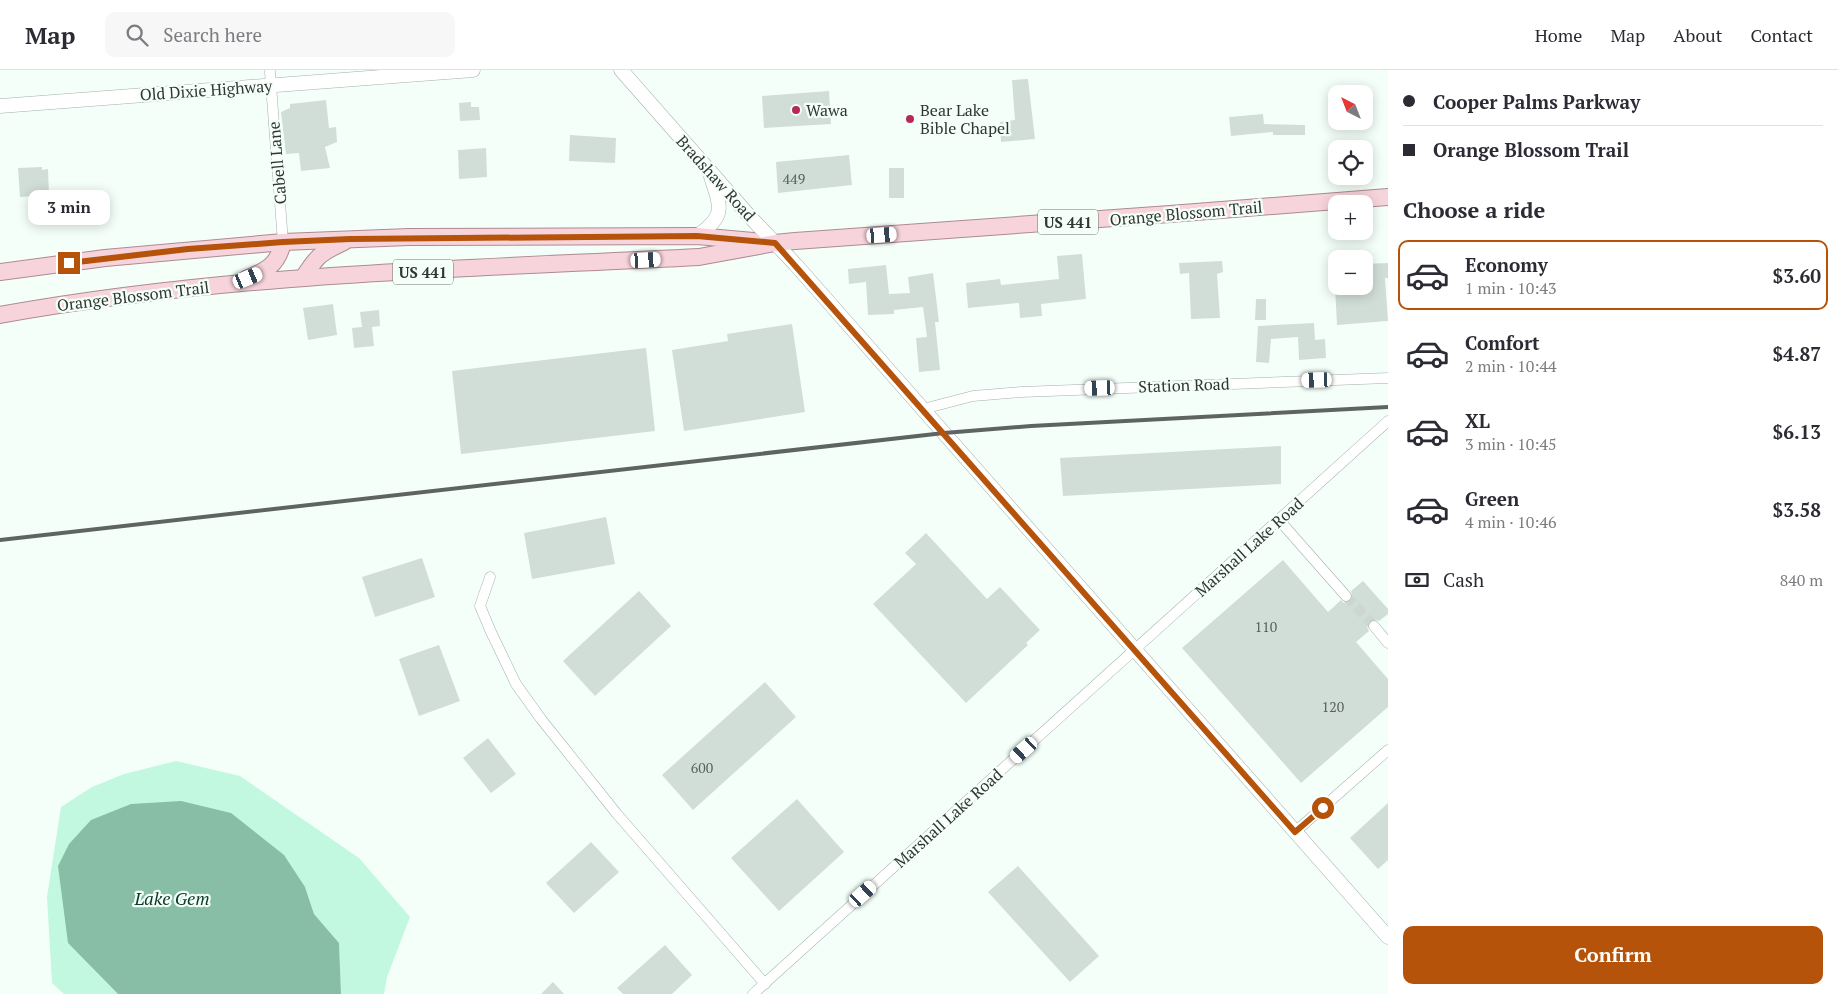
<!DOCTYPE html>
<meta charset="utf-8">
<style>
:root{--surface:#fff;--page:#f7f7f7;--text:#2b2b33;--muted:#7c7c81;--line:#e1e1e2;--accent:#b45309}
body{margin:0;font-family:"PT Serif",serif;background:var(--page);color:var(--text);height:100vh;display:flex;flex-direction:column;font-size:19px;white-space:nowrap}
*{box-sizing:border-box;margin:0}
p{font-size:16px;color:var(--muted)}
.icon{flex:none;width:28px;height:28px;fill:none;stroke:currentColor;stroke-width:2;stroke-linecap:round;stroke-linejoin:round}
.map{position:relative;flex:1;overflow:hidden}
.details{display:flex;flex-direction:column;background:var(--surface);width:450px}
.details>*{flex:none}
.top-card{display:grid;align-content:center;height:110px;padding:0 15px;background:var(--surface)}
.needle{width:32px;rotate:318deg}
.fabs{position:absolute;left:1328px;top:15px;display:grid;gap:10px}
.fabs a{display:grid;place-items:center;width:45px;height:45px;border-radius:10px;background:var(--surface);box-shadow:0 2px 12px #0003;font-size:25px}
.end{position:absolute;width:22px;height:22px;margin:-11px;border:6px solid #b45309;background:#fff;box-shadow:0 0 0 2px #fff}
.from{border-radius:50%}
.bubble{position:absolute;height:35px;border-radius:10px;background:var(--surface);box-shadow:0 2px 12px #0003;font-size:16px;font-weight:700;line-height:35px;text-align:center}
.car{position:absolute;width:15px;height:30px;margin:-15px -8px;border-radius:6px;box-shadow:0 0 4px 1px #0007;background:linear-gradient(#fff 24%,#345 0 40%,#fff 0 76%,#345 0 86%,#fff 0)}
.top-card b{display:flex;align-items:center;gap:18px;height:48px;font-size:19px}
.top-card b+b{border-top:1px solid var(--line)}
.top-card i{width:12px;height:12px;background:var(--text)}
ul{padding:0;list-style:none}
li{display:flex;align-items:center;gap:15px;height:70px;margin:0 10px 8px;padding:0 5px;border:2px solid transparent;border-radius:10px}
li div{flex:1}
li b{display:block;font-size:19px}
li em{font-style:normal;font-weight:700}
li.active{border-color:var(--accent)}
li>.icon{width:45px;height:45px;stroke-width:1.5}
h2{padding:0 15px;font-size:22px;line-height:60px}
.pay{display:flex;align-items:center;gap:12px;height:55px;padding:0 15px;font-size:19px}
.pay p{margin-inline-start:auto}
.action{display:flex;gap:10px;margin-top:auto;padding:10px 15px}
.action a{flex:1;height:58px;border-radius:10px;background:var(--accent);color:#fff;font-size:20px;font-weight:700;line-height:58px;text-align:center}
header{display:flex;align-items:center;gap:30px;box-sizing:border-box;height:70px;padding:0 25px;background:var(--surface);border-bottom:1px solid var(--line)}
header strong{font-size:24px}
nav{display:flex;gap:28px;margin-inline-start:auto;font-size:18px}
.search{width:350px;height:45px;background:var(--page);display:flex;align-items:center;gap:12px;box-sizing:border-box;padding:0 18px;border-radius:10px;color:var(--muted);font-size:19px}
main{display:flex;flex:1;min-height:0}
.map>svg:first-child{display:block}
.green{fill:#c1f8df}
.water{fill:#88bea5}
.building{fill:#d1ded7}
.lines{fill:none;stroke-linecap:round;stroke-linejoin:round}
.minor-tunnel{stroke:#cdd7d1;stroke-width:10;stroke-dasharray:10 5;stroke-linecap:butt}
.minor-casing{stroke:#a4b0aa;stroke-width:11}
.tertiary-casing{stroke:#a4b0aa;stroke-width:15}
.primary-casing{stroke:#ae8a91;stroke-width:18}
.minor{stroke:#fff;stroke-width:10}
.tertiary{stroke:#fff;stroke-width:14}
.primary{stroke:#f7d4db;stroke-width:16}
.rail{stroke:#5e6461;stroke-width:4}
.route{stroke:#b45309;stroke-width:6}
.poi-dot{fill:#b6275a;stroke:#f4fff9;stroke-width:2}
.labels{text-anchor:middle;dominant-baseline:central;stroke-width:4.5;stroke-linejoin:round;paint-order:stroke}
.number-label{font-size:14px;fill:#59605c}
.shield{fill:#f4fff9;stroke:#6c726e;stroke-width:1}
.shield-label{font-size:15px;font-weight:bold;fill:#313633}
.street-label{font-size:16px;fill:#313633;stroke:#f4fff9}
.poi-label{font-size:16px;fill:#313633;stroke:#f4fff9;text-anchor:start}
.water-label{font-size:18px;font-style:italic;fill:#0a3928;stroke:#f4fff9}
</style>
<header>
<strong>Map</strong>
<div class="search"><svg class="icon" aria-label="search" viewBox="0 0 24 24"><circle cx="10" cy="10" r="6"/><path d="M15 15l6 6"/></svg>Search here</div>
<nav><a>Home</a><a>Map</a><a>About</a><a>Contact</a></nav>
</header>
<main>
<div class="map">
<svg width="1388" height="924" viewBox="0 0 1388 924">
<rect width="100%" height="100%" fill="#f4fff9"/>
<!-- green -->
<path class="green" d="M176,691L240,706L359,788L410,847L387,907L384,924H341L339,873L314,844L305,817L68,873L118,924H64L52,913L47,827L61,737L92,717L124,704Z"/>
<!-- water -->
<path class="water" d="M181,731L231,743L284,785L305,817L314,844L339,873L341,924H118L68,873L58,796L69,774L91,750L131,734Z"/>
<!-- building -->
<g class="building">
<path d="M1028,9L1035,69L1001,72L1000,52L1015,50L1012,10Z"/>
<path d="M829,21L831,54L764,58L762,26Z"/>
<path d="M326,30L329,58L336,57L337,72L325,77L330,98L301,101L299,83L286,84L281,42L290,38V34Z"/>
<path d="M471,32V37H479L480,50L460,51L459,33Z"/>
<path d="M1263,44L1264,54L1305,55V65H1273V62L1231,66L1229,47Z"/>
<path d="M570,65L616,68L615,93L569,91Z"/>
<path d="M486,78L487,107L459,109L458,80Z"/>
<path d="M849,85L852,115L778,123L776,92Z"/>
<path d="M42,97V100L48,99L49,125L20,127L18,98Z"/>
<rect x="889" y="98" width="15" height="30"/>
<path d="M1082,184L1086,229L1041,234L1042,246L1020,248L1019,233L968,238L966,213L1000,209L1001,215L1059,209L1057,186Z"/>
<path d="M1222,191L1223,202L1217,204L1220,248L1191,249L1189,203L1180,204L1179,193Z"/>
<path d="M1388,193V208H1385L1388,251L1337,255L1335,216H1364V194Z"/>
<path d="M886,195L889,224L910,223L908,207L933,203L939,252H935L940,300L919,302L916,268L927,267L923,237L894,240V244L868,245L866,212L849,214L848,199Z"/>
<path d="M1256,229H1266V250H1255Z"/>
<path d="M333,234L337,265L308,270L303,238Z"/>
<path d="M379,240L380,256L372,257L374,276L354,278L352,258L362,257L360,242Z"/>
<path d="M1314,253L1315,270L1325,269L1326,288L1299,290L1298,267L1271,269L1269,293L1256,292L1258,256Z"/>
<path d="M792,254L805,342L684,361L672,280L728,271L727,264Z"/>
<path d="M646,278L655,361L461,384L452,301Z"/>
<path d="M1281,376V414L1063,426L1060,388Z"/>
<path d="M606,447L615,494L532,509L524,463Z"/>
<path d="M926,463L987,529L1000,517L1040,560L1026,573L1028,575L966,633L873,534L916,494L905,483Z"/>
<path d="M422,488L435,527L375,547L362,507Z"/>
<path d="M1283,490L1328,542L1341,530L1344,533L1350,531L1353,528L1351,521L1363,511L1388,539V544L1379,551L1373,549L1369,551L1367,557L1369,561L1356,572L1388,609V637L1301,713L1182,578Z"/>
<path d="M639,521L671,556L595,626L563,591Z"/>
<path d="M439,575L460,631L419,646L399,589Z"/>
<path d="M765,612L796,647L693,740L662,705Z"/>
<path d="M488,668L516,704L491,723L463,688Z"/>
<path d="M797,729L844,782L779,841L731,788Z"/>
<path d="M1388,733V790L1378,799L1350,768Z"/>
<path d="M591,772L619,802L574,843L546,813Z"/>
<path d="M1018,796L1099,886L1070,912L988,822Z"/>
<path d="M665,875L692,905L672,924H623L617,918Z"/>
<path d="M553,912L564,924H541Z"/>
</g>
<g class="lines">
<!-- minor-tunnel -->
<path class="minor-tunnel" d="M1346,526L1374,556"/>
<defs>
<g id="minor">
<path d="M270,2L283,172"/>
<path d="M923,339L973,326L1021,322L1388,308"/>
<path d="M1279,450L1346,526"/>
<path d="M490,507L480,536L491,562L516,614L541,649L617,744L765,914"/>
<path d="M1374,556L1388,573"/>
<path d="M1295,762L1388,680"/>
<path d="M753,924L1388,351"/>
</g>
<g id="tertiary">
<path d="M621,0L752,149L795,194L1388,867"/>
<path d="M0,36L473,0"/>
<path d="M697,166C726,146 721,137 711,107"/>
</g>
<g id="primary">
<path d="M0,202L105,188L283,172L409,167L697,166L753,171"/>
<path d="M303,208C317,186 320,183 344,172"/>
<path d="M246,209C267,200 278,195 283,172"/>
<path d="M0,245C231,203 466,199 699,187L775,173L795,171L1170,144L1388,127"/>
</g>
</defs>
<!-- minor casing -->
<use href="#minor" class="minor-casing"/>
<!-- tertiary casing -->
<use href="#tertiary" class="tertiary-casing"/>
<!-- primary casing -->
<use href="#primary" class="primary-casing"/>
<!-- minor -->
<use href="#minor" class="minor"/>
<!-- tertiary -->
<use href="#tertiary" class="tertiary"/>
<!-- primary -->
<use href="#primary" class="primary"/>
<!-- rail -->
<path class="rail" d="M0,470L944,363L1031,356L1388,337"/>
</g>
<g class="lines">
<!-- route -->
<path class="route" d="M69,193L188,179L283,172L350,169L697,166L775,173L1295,762L1323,738"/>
</g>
<!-- markers -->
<g class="poi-dot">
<circle cx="796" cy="40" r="5"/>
<circle cx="910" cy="49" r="5"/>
</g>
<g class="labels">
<!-- number labels -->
<g class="number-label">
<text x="794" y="108">449</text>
<text x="1266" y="556">110</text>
<text x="1333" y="636">120</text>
<text x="702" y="697">600</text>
</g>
<!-- shield labels -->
<g class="shield">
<rect x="1038" y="139.5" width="60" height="25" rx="4"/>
<rect x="393" y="189.5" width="60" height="25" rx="4"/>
</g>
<g class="shield-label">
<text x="1068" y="152">US 441</text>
<text x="423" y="202">US 441</text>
</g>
<!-- street labels -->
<g class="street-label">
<text transform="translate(206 20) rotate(-4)">Old Dixie Highway</text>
<text transform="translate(277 93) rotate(-95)">Cabell Lane</text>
<text transform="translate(716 108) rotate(48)">Bradshaw Road</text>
<text transform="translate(1186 143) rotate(-5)">Orange Blossom Trail</text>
<text transform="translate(133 226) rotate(-7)">Orange Blossom Trail</text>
<text transform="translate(1184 315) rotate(-2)">Station Road</text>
<text transform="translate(1249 477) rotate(-42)">Marshall Lake Road</text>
<text transform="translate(948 748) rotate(-42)">Marshall Lake Road</text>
</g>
<!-- poi labels -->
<g class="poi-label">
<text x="806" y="40">Wawa</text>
<text x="920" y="40">Bear Lake<tspan x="920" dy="18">Bible Chapel</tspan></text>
</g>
<!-- water labels -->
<g class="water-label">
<text x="172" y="828">Lake Gem</text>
</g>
</g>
</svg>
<div class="fabs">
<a><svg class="needle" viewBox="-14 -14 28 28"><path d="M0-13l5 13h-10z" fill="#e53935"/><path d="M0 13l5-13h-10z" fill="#7c7c81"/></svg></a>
<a><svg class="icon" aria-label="locate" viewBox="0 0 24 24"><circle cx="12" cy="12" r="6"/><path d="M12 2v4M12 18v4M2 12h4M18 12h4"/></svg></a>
<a>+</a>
<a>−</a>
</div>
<i class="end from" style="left:1323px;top:738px"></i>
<i class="end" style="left:69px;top:193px"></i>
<div class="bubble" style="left:28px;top:120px;width:82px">3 min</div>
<i class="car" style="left:882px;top:165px;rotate:86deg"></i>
<i class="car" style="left:646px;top:190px;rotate:87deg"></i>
<i class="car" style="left:248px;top:208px;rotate:68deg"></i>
<i class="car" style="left:1317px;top:310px;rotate:268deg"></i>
<i class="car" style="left:1100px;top:318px;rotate:268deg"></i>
<i class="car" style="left:1024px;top:680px;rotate:228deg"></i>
<i class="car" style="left:863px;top:824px;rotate:48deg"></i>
</div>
<section class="details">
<div class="top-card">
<b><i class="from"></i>Cooper Palms Parkway</b>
<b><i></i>Orange Blossom Trail</b>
</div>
<h2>Choose a ride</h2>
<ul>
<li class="active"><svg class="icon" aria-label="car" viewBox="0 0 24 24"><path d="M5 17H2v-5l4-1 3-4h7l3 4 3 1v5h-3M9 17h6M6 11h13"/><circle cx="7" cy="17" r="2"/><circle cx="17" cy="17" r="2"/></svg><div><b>Economy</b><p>1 min · 10:43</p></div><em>$3.60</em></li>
<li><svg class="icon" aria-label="car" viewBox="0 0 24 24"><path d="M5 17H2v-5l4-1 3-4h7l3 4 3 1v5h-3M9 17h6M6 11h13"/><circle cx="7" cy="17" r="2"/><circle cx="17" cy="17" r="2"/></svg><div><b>Comfort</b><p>2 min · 10:44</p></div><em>$4.87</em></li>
<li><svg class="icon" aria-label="car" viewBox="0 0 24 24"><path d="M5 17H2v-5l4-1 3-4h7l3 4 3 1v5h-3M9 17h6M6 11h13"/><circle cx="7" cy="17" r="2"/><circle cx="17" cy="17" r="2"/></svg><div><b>XL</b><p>3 min · 10:45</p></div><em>$6.13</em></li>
<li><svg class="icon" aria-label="car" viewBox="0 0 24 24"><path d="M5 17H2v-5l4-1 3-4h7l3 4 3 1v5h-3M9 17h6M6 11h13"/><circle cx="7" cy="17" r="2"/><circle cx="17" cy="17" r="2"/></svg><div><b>Green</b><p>4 min · 10:46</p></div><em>$3.58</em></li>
</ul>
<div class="pay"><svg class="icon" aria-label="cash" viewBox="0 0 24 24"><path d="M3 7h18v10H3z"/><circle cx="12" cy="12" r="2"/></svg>Cash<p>840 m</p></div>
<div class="action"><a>Confirm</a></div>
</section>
</main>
